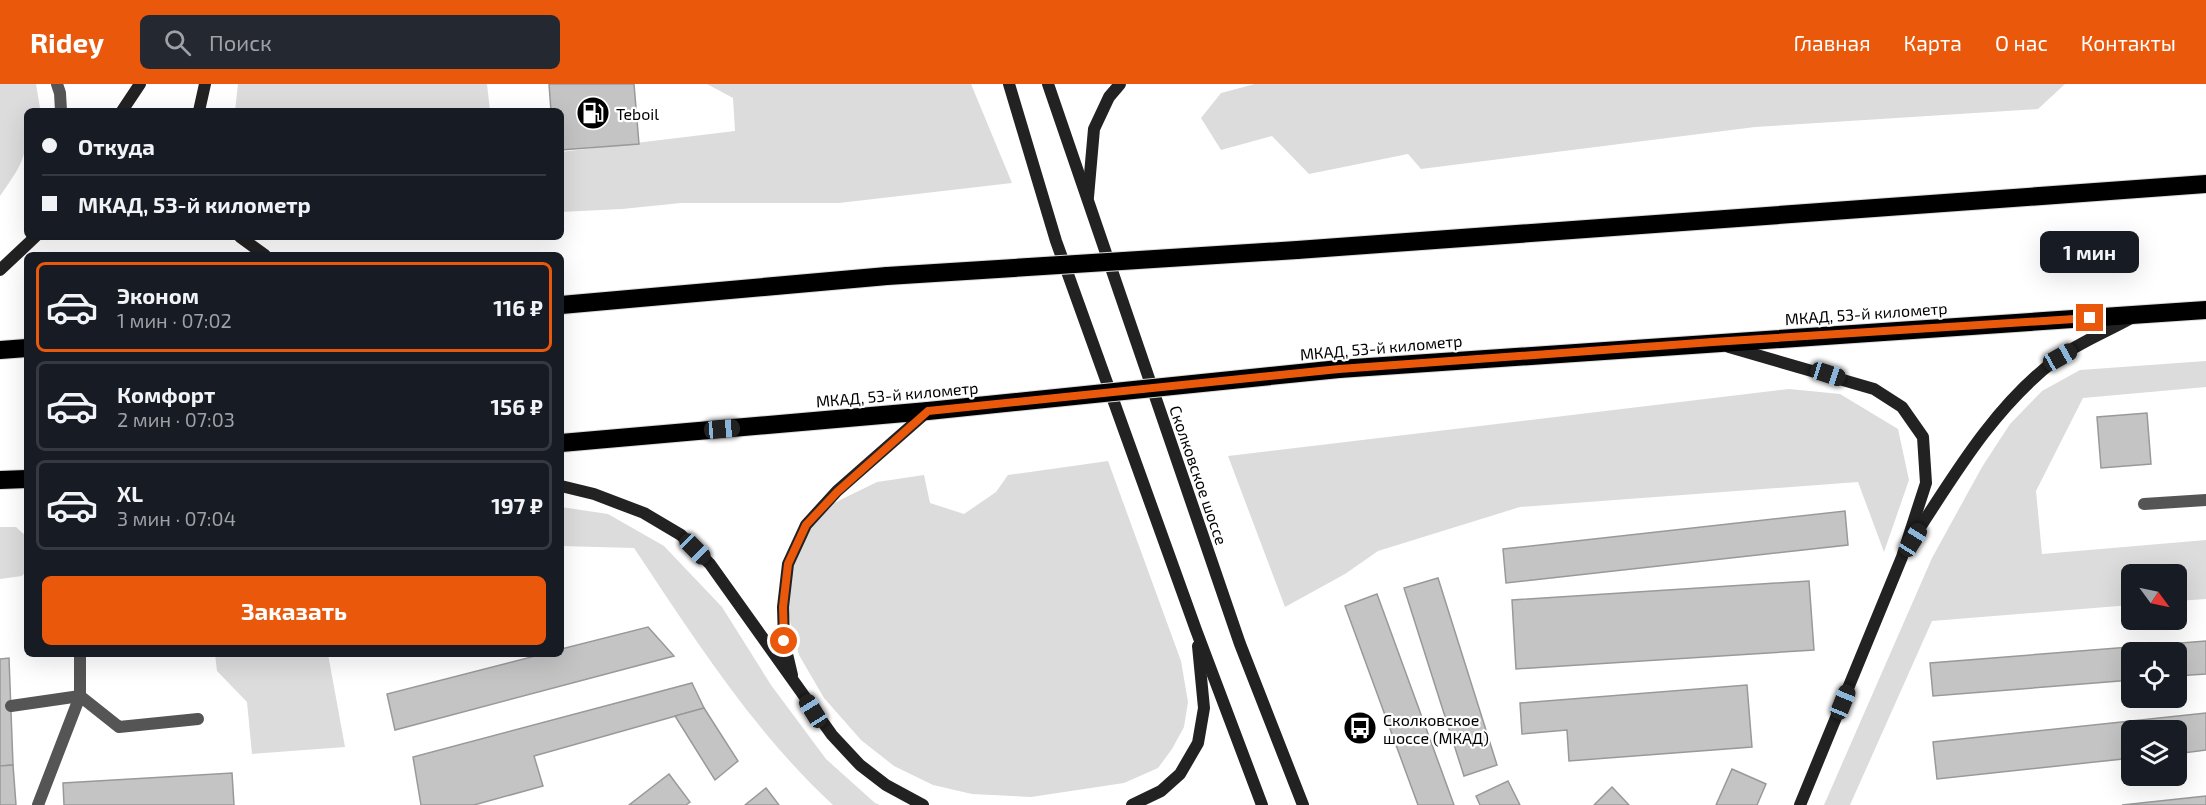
<!DOCTYPE html>
<html lang="ru">
<meta charset="utf-8">
<style>
:root{--surface:#171b24;--page:#242831;--text:#f1f3f6;--muted:#9ea1a6;--line:#363941;--accent:#ea580c}
body{margin:0;font-family:"Exo 2",sans-serif;background:var(--page);color:var(--text);height:100vh;display:flex;flex-direction:column;font-size:22px;white-space:nowrap}
*{box-sizing:border-box;margin:0}
p{font-size:20px;color:var(--muted)}
.icon{flex:none;width:33px;height:33px;fill:none;stroke:currentColor;stroke-width:2;stroke-linecap:round;stroke-linejoin:round}
.map{position:relative;flex:1;overflow:hidden}
.side{position:absolute;left:24px;top:168px;width:540px;height:405px;display:flex;flex-direction:column;background:var(--surface);border-radius:9px;box-shadow:0 6px 24px #0002}
.side>*{flex:none}
.hud{position:absolute;left:24px;top:24px;width:540px;height:132px;border-radius:9px;box-shadow:0 6px 24px #0002;display:grid;align-content:center;height:132px;padding:0 18px;background:var(--surface)}
.needle{width:39px;rotate:123deg}
.fabs{position:absolute;left:2121px;top:480px;display:grid;gap:12px}
.fabs a{display:grid;place-items:center;width:66px;height:66px;border-radius:9px;background:var(--surface);box-shadow:0 6px 24px #0002;font-size:30px}
.end{position:absolute;width:27px;height:27px;margin:-14px;border:8px solid #ea580c;background:#fff;box-shadow:0 0 0 3px #fff}
.from{border-radius:50%}
.bubble{position:absolute;height:42px;border-radius:9px;background:var(--surface);box-shadow:0 6px 24px #0002;font-size:20px;font-weight:700;line-height:42px;text-align:center}
.car{position:absolute;width:18px;height:36px;margin:-18px -9px;border-radius:8px;box-shadow:0 0 4px 2px #0007;background:linear-gradient(#222 24%,#8ab4d8 0 40%,#222 0 76%,#8ab4d8 0 86%,#222 0)}
.hud b{display:flex;align-items:center;gap:21px;height:57px;font-size:22px}
.hud b+b{border-top:2px solid var(--line)}
.hud i{width:15px;height:15px;background:var(--text)}
ul{padding:10px 0 0;list-style:none}
li{display:flex;align-items:center;gap:18px;height:90px;margin:0 12px 9px;padding:0 6px;border:3px solid var(--line);border-radius:9px}
li div{flex:1}
li b{display:block;font-size:22px}
li em{font-style:normal;font-weight:700}
li.on{border-color:var(--accent)}
li>.icon{width:54px;height:54px;stroke-width:1.5}
.button{display:flex;gap:12px;margin-top:auto;padding:12px 18px}
.button a{flex:1;height:69px;border-radius:9px;background:var(--accent);color:#fff;font-size:24px;font-weight:700;line-height:69px;text-align:center}
header{display:flex;align-items:center;gap:36px;box-sizing:border-box;height:84px;padding:0 30px;background:var(--accent);color:#fff}
header strong{font-size:28px}
nav{display:flex;gap:33px;margin-inline-start:auto;font-size:21px}
.search{width:420px;height:54px;background:var(--page);display:flex;align-items:center;gap:15px;box-sizing:border-box;padding:0 21px;border-radius:9px;color:var(--muted);font-size:22px}
.map>svg:first-child{display:block}
.green{fill:#dcdcdc}
.building{fill:#c4c4c4;stroke:#999;stroke-width:1.5}
.lines{fill:none;stroke-linecap:round;stroke-linejoin:round}
.highway-casing{stroke:#dbdbdb;stroke-width:20}
.lane{stroke:#555;stroke-width:12}
.secondary{stroke:#222;stroke-width:12}
.highway{stroke:#000;stroke-width:18}
.highway-bridge-casing{stroke:#dbdbdb;stroke-width:20;stroke-linecap:butt}
.highway-bridge{stroke:#000;stroke-width:18}
.route{stroke:#ea580c;stroke-width:8}
.labels{text-anchor:middle;dominant-baseline:central;stroke-width:4.5;stroke-linejoin:round;paint-order:stroke}
.poi-label{font-size:16px;fill:#000;stroke:#fff;text-anchor:start}
.street-label{font-size:16px;fill:#000;stroke:#fff}
</style>
<header>
<strong>Ridey</strong>
<div class="search"><svg class="icon" aria-label="search" viewBox="0 0 24 24"><circle cx="10" cy="10" r="6"/><path d="M15 15l6 6"/></svg>Поиск</div>
<nav><a>Главная</a><a>Карта</a><a>О нас</a><a>Контакты</a></nav>
</header>
<div class="map">
<svg width="2206" height="721" viewBox="0 0 2206 721">
<rect width="100%" height="100%" fill="#fff"/>
<!-- green -->
<g class="green">
<path d="M0,0H36L40,24L39,27H27C27,72 26,75 0,112Z"/>
<path d="M238,0H487L490,27H235Z"/>
<path d="M707,0H971L1012,99L839,119H681L622,125L561,128V68L735,47L733,14Z"/>
<path d="M1255,0H2065L2038,25L1755,43L1421,85L1408,70L1309,90L1272,52L1221,66L1201,34L1221,9Z"/>
<path d="M2206,277V303L2083,314L2036,407L2042,470L2206,456V515L2177,517L2176,490H2132L2131,521L1932,537L1850,721H1824L1932,474L1982,383L2010,340L2042,307L2080,286Z"/>
<path d="M1789,305L1840,310L1898,345L1909,396L1884,468L1858,398L1520,423L1378,467L1345,490L1285,523L1228,372Z"/>
<path d="M1108,377L1181,577L1188,618L1184,643L1172,665L1158,684L1124,699L1031,713L972,710L933,701L894,682L861,656L824,614L799,571L787,526L793,482L804,452L830,421L877,398L924,391L930,419L964,430L996,408L1008,391Z"/>
<path d="M561,423L608,430L664,462L722,523L771,601L826,675L875,719L880,721H833C753,647 694,554 634,464L561,462Z"/>
<path d="M0,443H16L27,453V486L22,492L0,495Z"/>
<path d="M215,570H328L345,663L252,670L247,618L217,587Z"/>
</g>
<!-- building -->
<g class="building">
<path d="M549,0H634L639,60L561,66V27H551Z"/>
<path d="M2147,329L2151,380L2101,384L2097,333Z"/>
<path d="M1845,427L1848,461L1506,499L1503,465Z"/>
<path d="M1438,494L1497,681L1464,692L1404,504Z"/>
<path d="M1809,497L1814,566L1516,585L1512,516Z"/>
<path d="M1377,510L1454,721H1418L1345,522Z"/>
<path d="M648,543L674,572L395,646L387,610L543,570H561V565Z"/>
<path d="M2206,557V590L2176,592V568H2132V596L1933,612L1930,579Z"/>
<path d="M9,574L13,681L0,682V575Z"/>
<path d="M692,599L704,624L534,672L543,702L474,721H421L413,673Z"/>
<path d="M1747,601L1752,663L1569,677L1567,646L1522,650L1520,619Z"/>
<path d="M704,624L738,677L715,696L675,632Z"/>
<path d="M2206,629V666L2176,670V646H2132V674L1937,695L1933,658Z"/>
<path d="M13,681L16,721H0V682Z"/>
<path d="M1732,685L1766,700L1757,721H1716Z"/>
<path d="M232,689L234,721H64L63,699Z"/>
<path d="M669,690L690,718L686,721H629Z"/>
<path d="M1508,697L1520,721H1480L1476,712Z"/>
<path d="M1612,703L1629,721H1594Z"/>
<path d="M766,704L779,721H745Z"/>
<path d="M2206,712V721H2122Z"/>
</g>
<g class="lines">
<defs>
<g id="highway">
<path d="M1297,166L2206,100"/>
<path d="M561,221L887,192"/>
<path d="M0,266L27,264"/>
<path d="M1339,285L2206,226"/>
<path d="M561,359L928,327"/>
<path d="M0,396L27,395"/>
</g>
</defs>
<!-- highway casing -->
<use href="#highway" class="highway-casing"/>
<!-- lane -->
<g class="lane">
<path d="M57,0L60,9L61,27"/>
<path d="M2144,420L2206,416"/>
<path d="M11,622L80,612V570"/>
<path d="M38,721L80,612L119,643L198,635"/>
</g>
<!-- secondary -->
<g class="secondary">
<path d="M1009,0L1056,157L1196,546L1262,721"/>
<path d="M1048,0L1240,560L1303,721"/>
<path d="M122,27L140,0"/>
<path d="M199,27L205,0"/>
<path d="M1088,113L1094,45L1109,13L1120,0"/>
<path d="M240,153L265,171"/>
<path d="M0,186L35,153"/>
<path d="M1729,263L1874,305L1902,323L1923,353L1926,399L1902,473L1800,721"/>
<path d="M561,402L594,410L644,429L681,451L710,480L832,651L860,681L886,701L923,721"/>
<path d="M1912,456C1954,391 1995,321 2058,274C2080,258 2108,247 2131,234"/>
<path d="M792,591L784,557L783,523L788,480L806,441L837,407L928,327"/>
<path d="M1132,721L1161,707L1180,690L1198,659L1204,624L1198,562"/>
</g>
<!-- highway -->
<use href="#highway" class="highway"/>
<defs>
<g id="highway-bridge">
<path d="M887,192L1297,166"/>
<path d="M928,327L1339,285"/>
</g>
</defs>
<!-- highway-bridge casing -->
<use href="#highway-bridge" class="highway-bridge-casing"/>
<!-- highway-bridge -->
<use href="#highway-bridge" class="highway-bridge"/>
</g>
<g class="lines">
<!-- route -->
<path class="route" d="M784,557L783,523L788,480L806,441L837,408L928,327L1339,285L1713,258L2090,234"/>
</g>
<!-- icons -->
<defs>
<symbol id="fuel-disc" viewBox="-11 -11 22 22"><circle r="9.5" fill="#000" stroke="#fff"/><path d="M-5.5-6h7V0h2V4h1.3V-2.5L3-4.5l.8-.8L6-3V5H2.5V1h-1V6h-7ZM-4.2-4.7v3.2H.2V-4.7Z" fill="#fff"/></symbol>
<symbol id="bus-disc" viewBox="-11 -11 22 22"><circle r="9.5" fill="#000" stroke="#fff"/><path d="M-5-6H5V4H4V6H2V4H-2V6H-4V4H-5ZM-3.5-4V0h7V-4ZM-3.5 1.2v1.5H-2V1.2ZM2 1.2v1.5H3.5V1.2Z" fill="#fff"/></symbol>
</defs>
<g fill-rule="evenodd">
<use href="#fuel-disc" x="574" y="10" width="38" height="38"/>
<use href="#bus-disc" x="1341" y="625" width="38" height="38"/>
</g>
<g class="labels">
<!-- poi labels -->
<g class="poi-label">
<text x="616" y="29">Teboil</text>
<text x="1383" y="635">Сколковское<tspan x="1383" dy="18">шоссе (МКАД)</tspan></text>
</g>
<!-- street labels -->
<g class="street-label">
<text transform="translate(1866 229) rotate(-4)">МКАД, 53-й километр</text>
<text transform="translate(1381 263) rotate(-5)">МКАД, 53-й километр</text>
<text transform="translate(897 310) rotate(-5)">МКАД, 53-й километр</text>
<text transform="translate(1199 391) rotate(71)">Сколковское шоссе</text>
</g>
</g>
</svg>
<div class="fabs">
<a><svg class="needle" viewBox="-14 -14 28 28"><path d="M0-13l5 13h-10z" fill="#e53935"/><path d="M0 13l5-13h-10z" fill="#9ea1a6"/></svg></a>
<a><svg class="icon" aria-label="locate" viewBox="0 0 24 24"><circle cx="12" cy="12" r="6"/><path d="M12 2v4M12 18v4M2 12h4M18 12h4"/></svg></a>
<a><svg class="icon" aria-label="layers" viewBox="0 0 24 24"><path d="M12 4l9 5-9 5-9-5zM3 14l9 5 9-5"/></svg></a>
</div>
<i class="end from" style="left:784px;top:557px"></i>
<i class="end" style="left:2090px;top:234px"></i>
<div class="bubble" style="left:2040px;top:147px;width:99px">1 мин</div>
<i class="car" style="left:2060px;top:273px;rotate:61deg"></i>
<i class="car" style="left:1828px;top:290px;rotate:108deg"></i>
<i class="car" style="left:722px;top:345px;rotate:85deg"></i>
<i class="car" style="left:1913px;top:456px;rotate:32deg"></i>
<i class="car" style="left:695px;top:465px;rotate:135deg"></i>
<i class="car" style="left:1843px;top:618px;rotate:22deg"></i>
<i class="car" style="left:813px;top:627px;rotate:328deg"></i>
<div class="hud">
<b><i class="from"></i>Откуда</b>
<b><i></i>МКАД, 53-й километр</b>
</div>
<section class="side">
<ul>
<li class="on"><svg class="icon" aria-label="car" viewBox="0 0 24 24"><path d="M5 17H2v-5l4-1 3-4h7l3 4 3 1v5h-3M9 17h6M6 11h13"/><circle cx="7" cy="17" r="2"/><circle cx="17" cy="17" r="2"/></svg><div><b>Эконом</b><p>1 мин · 07:02</p></div><em>116 ₽</em></li>
<li><svg class="icon" aria-label="car" viewBox="0 0 24 24"><path d="M5 17H2v-5l4-1 3-4h7l3 4 3 1v5h-3M9 17h6M6 11h13"/><circle cx="7" cy="17" r="2"/><circle cx="17" cy="17" r="2"/></svg><div><b>Комфорт</b><p>2 мин · 07:03</p></div><em>156 ₽</em></li>
<li><svg class="icon" aria-label="car" viewBox="0 0 24 24"><path d="M5 17H2v-5l4-1 3-4h7l3 4 3 1v5h-3M9 17h6M6 11h13"/><circle cx="7" cy="17" r="2"/><circle cx="17" cy="17" r="2"/></svg><div><b>XL</b><p>3 мин · 07:04</p></div><em>197 ₽</em></li>
</ul>
<div class="button"><a>Заказать</a></div>
</section>
</div>
